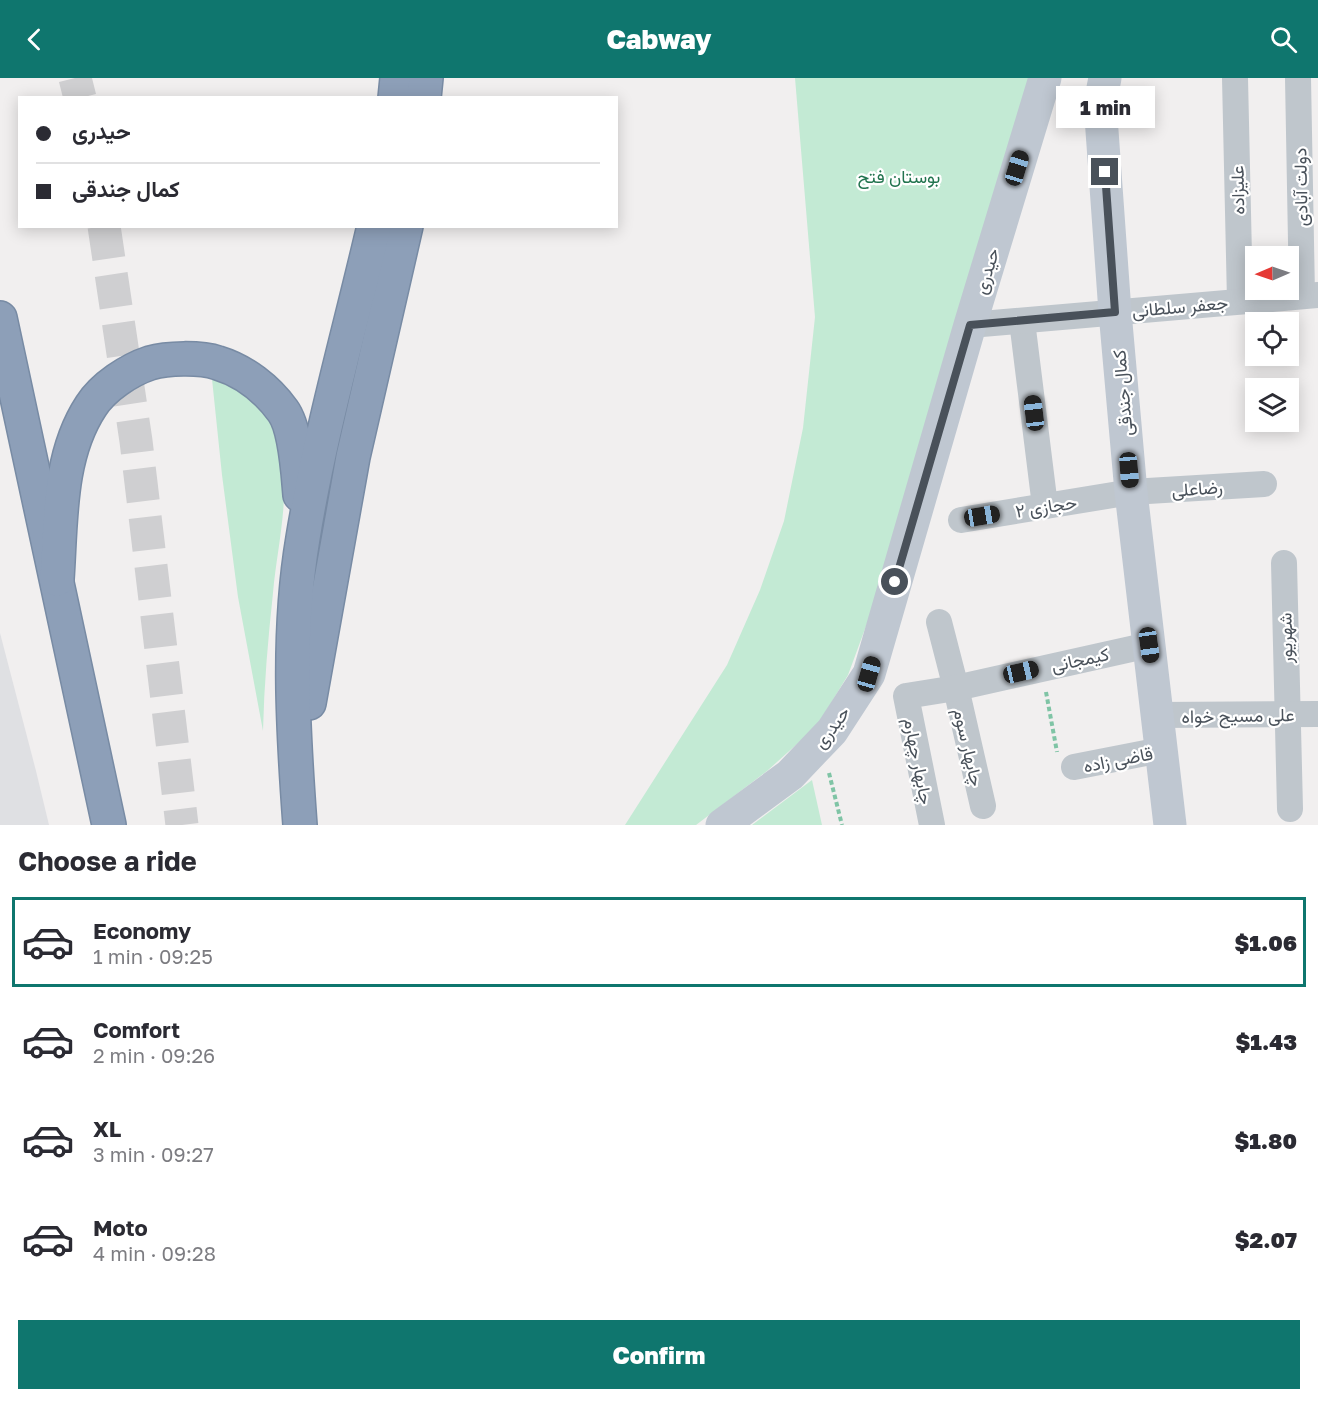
<!DOCTYPE html>
<meta charset="utf-8">
<style>
:root{--surface:#fff;--page:#f7f7f7;--text:#2b2b33;--muted:#7c7c81;--line:#e1e1e2;--accent:#0f766e}
body{margin:0;font-family:"Golos Text",Vazirmatn,sans-serif;background:var(--page);color:var(--text);height:100vh;display:flex;flex-direction:column;font-size:22px;white-space:nowrap}
*{box-sizing:border-box;margin:0}
p{font-size:20px;color:var(--muted)}
.icon{flex:none;width:33px;height:33px;fill:none;stroke:currentColor;stroke-width:2;stroke-linecap:round;stroke-linejoin:round}
.map{position:relative;height:747px;overflow:hidden}
.side{display:flex;flex-direction:column;background:var(--surface);flex:1}
.side>*{flex:none}
.guide{position:absolute;left:18px;top:18px;width:600px;height:132px;border-radius:0px;box-shadow:0 3px 15px #0003;display:grid;align-content:center;height:132px;padding:0 18px;background:var(--surface)}
.needle{width:39px;rotate:268deg}
.buttons{position:absolute;left:1245px;top:168px;display:grid;gap:12px}
.buttons a{display:grid;place-items:center;width:54px;height:54px;border-radius:0px;background:var(--surface);box-shadow:0 3px 15px #0003;font-size:30px}
.end{position:absolute;width:27px;height:27px;margin:-14px;border:8px solid #49515a;background:#fff;box-shadow:0 0 0 3px #fff}
.from{border-radius:50%}
.bubble{position:absolute;height:42px;border-radius:0px;background:var(--surface);box-shadow:0 3px 15px #0003;font-size:20px;font-weight:800;line-height:42px;text-align:center}
.car{position:absolute;width:18px;height:36px;margin:-18px -9px;border-radius:8px;box-shadow:0 0 4px 2px #0007;background:linear-gradient(#222 24%,#8ab4d8 0 40%,#222 0 76%,#8ab4d8 0 86%,#222 0)}
.guide b{display:flex;align-items:center;gap:21px;height:57px;font-size:22px}
.guide b+b{border-top:2px solid var(--line)}
.guide i{width:15px;height:15px;background:var(--text)}
ul{padding:0;list-style:none}
li{display:flex;align-items:center;gap:18px;height:90px;margin:0 12px 9px;padding:0 6px;border:3px solid transparent;border-radius:0px}
li div{flex:1}
li b{display:block;font-size:22px}
li em{font-style:normal;font-weight:800}
li.active{border-color:var(--accent)}
li>.icon{width:54px;height:54px;stroke-width:1.5}
h2{padding:0 18px;font-size:27px;line-height:72px}
.cta{display:flex;gap:12px;margin-top:auto;padding:12px 18px}
.cta a{flex:1;height:69px;border-radius:0px;background:var(--accent);color:#fff;font-size:24px;font-weight:800;line-height:69px;text-align:center}
header{display:flex;justify-content:space-between;align-items:center;height:78px;padding:0 18px;background:var(--accent);color:#fff;font-size:27px;font-weight:800}
.map>svg:first-child{display:block}
.airport{fill:#dfe0e3}
.green{fill:#c3ead4}
.lines{fill:none;stroke-linecap:round;stroke-linejoin:round}
.highway-tunnel{stroke:#cfcfd1;stroke-width:33;stroke-dasharray:33 16;stroke-linecap:butt}
.highway-casing{stroke:#788ba4;stroke-width:36}
.path{stroke:#7fc4a5;stroke-width:4;stroke-dasharray:4.5 3;stroke-linecap:butt}
.street{stroke:#bfc6cc;stroke-width:26}
.secondary{stroke:#bfc7d1;stroke-width:33}
.highway{stroke:#8d9fb8;stroke-width:33}
.route{stroke:#49515a;stroke-width:8}
.labels{text-anchor:middle;dominant-baseline:central;stroke-width:4.5;stroke-linejoin:round;paint-order:stroke}
.park-label{font-size:18px;fill:#22744f;stroke:#fff}
.street-label{font-size:18px;fill:#49515a;stroke:#fff}
</style>
<header><svg class="icon" aria-label="back" viewBox="0 0 24 24"><path d="M15 5l-7 7 7 7"/></svg>Cabway<svg class="icon" aria-label="search" viewBox="0 0 24 24"><circle cx="10" cy="10" r="6"/><path d="M15 15l6 6"/></svg></header>
<div class="map">
<svg width="1318" height="747" viewBox="0 0 1318 747">
<rect width="100%" height="100%" fill="#f1efef"/>
<!-- airport -->
<path class="airport" d="M0,555L36,693L49,747H0Z"/>
<!-- green -->
<g class="green">
<path d="M795,0H1030L869,540L848,597L817,648L767,693L696,747H625L727,587L760,512L784,443L803,350L815,239Z"/>
<path d="M212,301C231,309 259,320 269,339C298,392 278,458 273,515C268,561 264,607 263,653L238,519L222,397Z"/>
<path d="M812,702L822,747H752Z"/>
</g>
<g class="lines">
<!-- highway-tunnel -->
<g class="highway-tunnel">
<path d="M75,0L80,20"/>
<path d="M104,148L136,363L182,747"/>
</g>
<defs>
<g id="highway">
<path d="M395,20L397,0"/>
<path d="M424,20L426,0"/>
<path d="M0,240L109,747"/>
<path d="M57,501C61,443 58,378 91,328C103,309 129,292 150,285C167,280 200,279 218,285C244,293 267,311 283,333C296,351 298,395 300,417"/>
<path d="M309,625L353,379L406,148"/>
<path d="M300,747C293,652 287,555 303,460C320,355 350,252 374,148"/>
</g>
</defs>
<!-- highway casing -->
<use href="#highway" class="highway-casing"/>
<!-- path -->
<g class="path">
<path d="M1046,614L1057,674"/>
<path d="M829,695L842,747"/>
</g>
<!-- street -->
<g class="street">
<path d="M1235,0L1240,223"/>
<path d="M1298,0L1302,218"/>
<path d="M1022,243L1045,428"/>
<path d="M970,247L1318,217"/>
<path d="M961,442L1131,414L1264,406"/>
<path d="M1284,485L1290,731"/>
<path d="M939,544L956,610L983,728"/>
<path d="M1158,637L1318,636"/>
<path d="M1074,689L1161,672"/>
<path d="M932,747L906,618L956,610L1149,567"/>
</g>
<!-- secondary -->
<g class="secondary">
<path d="M1105,0L1100,25L1115,234L1131,414L1170,747"/>
<path d="M722,747L790,697L832,653L869,596L970,247L1045,0"/>
</g>
<!-- highway -->
<use href="#highway" class="highway"/>
</g>
<g class="lines">
<!-- route -->
<path class="route" d="M895,504L970,247L1115,234L1105,94"/>
</g>
<g class="labels">
<!-- park labels -->
<g class="park-label">
<text x="899" y="98">بوستان فتح</text>
</g>
<!-- street labels -->
<g class="street-label">
<text transform="translate(1300 109) rotate(-91)">دولت آبادی</text>
<text transform="translate(1237 112) rotate(-91)">علیزاده</text>
<text transform="translate(986 193) rotate(-73)">حیدری</text>
<text transform="translate(1180 228) rotate(-5)">جعفر سلطانی</text>
<text transform="translate(1122 315) rotate(-95)">کمال جندقی</text>
<text transform="translate(1197 410) rotate(-4)">رضاعلی</text>
<text transform="translate(1046 428) rotate(-9)">حجازی ۲</text>
<text transform="translate(1285 560) rotate(-91)">شهریور</text>
<text transform="translate(1080 581) rotate(-12)">کیمجانی</text>
<text transform="translate(1238 637) rotate(-1)">علی مسیح خواه</text>
<text transform="translate(831 649) rotate(-53)">حیدری</text>
<text transform="translate(969 669) rotate(77)">چابهار سوم</text>
<text transform="translate(1118 681) rotate(-11)">قاضی زاده</text>
<text transform="translate(919 683) rotate(79)">چابهار چهارم</text>
</g>
</g>
</svg>
<div class="buttons">
<a><svg class="needle" viewBox="-14 -14 28 28"><path d="M0-13l5 13h-10z" fill="#e53935"/><path d="M0 13l5-13h-10z" fill="#7c7c81"/></svg></a>
<a><svg class="icon" aria-label="locate" viewBox="0 0 24 24"><circle cx="12" cy="12" r="6"/><path d="M12 2v4M12 18v4M2 12h4M18 12h4"/></svg></a>
<a><svg class="icon" aria-label="layers" viewBox="0 0 24 24"><path d="M12 4l9 5-9 5-9-5zM3 14l9 5 9-5"/></svg></a>
</div>
<i class="end from" style="left:895px;top:504px"></i>
<i class="end" style="left:1105px;top:94px"></i>
<div class="bubble" style="left:1056px;top:8px;width:99px">1 min</div>
<i class="car" style="left:1017px;top:90px;rotate:17deg"></i>
<i class="car" style="left:1034px;top:335px;rotate:353deg"></i>
<i class="car" style="left:1129px;top:392px;rotate:175deg"></i>
<i class="car" style="left:982px;top:438px;rotate:81deg"></i>
<i class="car" style="left:1149px;top:567px;rotate:172deg"></i>
<i class="car" style="left:1021px;top:594px;rotate:77deg"></i>
<i class="car" style="left:869px;top:596px;rotate:16deg"></i>
<div class="guide">
<b><i class="from"></i>حیدری</b>
<b><i></i>کمال جندقی</b>
</div>
</div>
<section class="side">
<h2>Choose a ride</h2>
<ul>
<li class="active"><svg class="icon" aria-label="car" viewBox="0 0 24 24"><path d="M5 17H2v-5l4-1 3-4h7l3 4 3 1v5h-3M9 17h6M6 11h13"/><circle cx="7" cy="17" r="2"/><circle cx="17" cy="17" r="2"/></svg><div><b>Economy</b><p>1 min · 09:25</p></div><em>$1.06</em></li>
<li><svg class="icon" aria-label="car" viewBox="0 0 24 24"><path d="M5 17H2v-5l4-1 3-4h7l3 4 3 1v5h-3M9 17h6M6 11h13"/><circle cx="7" cy="17" r="2"/><circle cx="17" cy="17" r="2"/></svg><div><b>Comfort</b><p>2 min · 09:26</p></div><em>$1.43</em></li>
<li><svg class="icon" aria-label="car" viewBox="0 0 24 24"><path d="M5 17H2v-5l4-1 3-4h7l3 4 3 1v5h-3M9 17h6M6 11h13"/><circle cx="7" cy="17" r="2"/><circle cx="17" cy="17" r="2"/></svg><div><b>XL</b><p>3 min · 09:27</p></div><em>$1.80</em></li>
<li><svg class="icon" aria-label="car" viewBox="0 0 24 24"><path d="M5 17H2v-5l4-1 3-4h7l3 4 3 1v5h-3M9 17h6M6 11h13"/><circle cx="7" cy="17" r="2"/><circle cx="17" cy="17" r="2"/></svg><div><b>Moto</b><p>4 min · 09:28</p></div><em>$2.07</em></li>
</ul>
<div class="cta"><a>Confirm</a></div>
</section>
